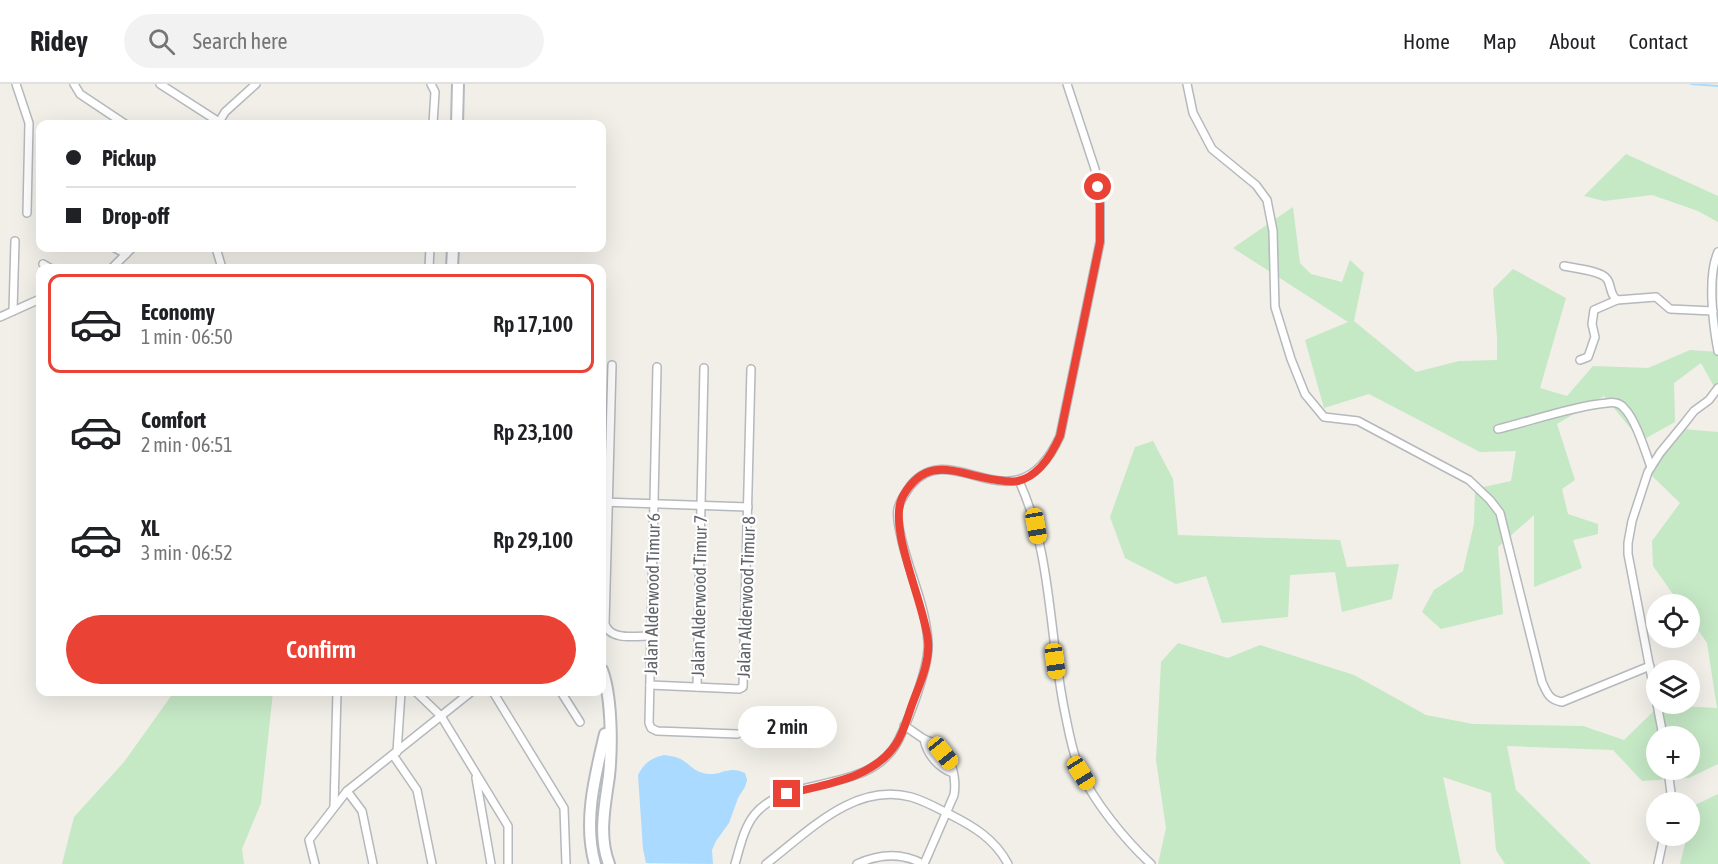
<!DOCTYPE html>
<meta charset="utf-8">
<style>
:root{--surface:#fff;--page:#f2f2f2;--text:#202124;--muted:#757577;--line:#e0e0e0;--accent:#ea4335}
body{margin:0;font-family:"Asap Condensed",sans-serif;background:var(--page);color:var(--text);height:100vh;display:flex;flex-direction:column;font-size:22px;white-space:nowrap}
*{box-sizing:border-box;margin:0}
p{font-size:20px;color:var(--muted)}
.icon{flex:none;width:33px;height:33px;fill:none;stroke:currentColor;stroke-width:2;stroke-linecap:round;stroke-linejoin:round}
.map{position:relative;flex:1;overflow:hidden}
.drawer{position:absolute;left:36px;top:180px;width:570px;height:432px;display:flex;flex-direction:column;background:var(--surface);border-radius:12px;box-shadow:0 6px 24px #0002}
.drawer>*{flex:none}
.hud{position:absolute;left:36px;top:36px;width:570px;height:132px;border-radius:12px;box-shadow:0 6px 24px #0002;display:grid;align-content:center;height:132px;padding:0 30px;background:var(--surface)}
.controls{position:absolute;left:1646px;top:510px;display:grid;gap:12px}
.controls a{display:grid;place-items:center;width:54px;height:54px;border-radius:50%;background:var(--surface);box-shadow:0 6px 24px #0002;font-size:30px}
.end{position:absolute;width:27px;height:27px;margin:-14px;border:8px solid #ea4335;background:#fff;box-shadow:0 0 0 3px #fff}
.from{border-radius:50%}
.bubble{position:absolute;height:42px;border-radius:21px;background:var(--surface);box-shadow:0 6px 24px #0002;font-size:20px;font-weight:600;line-height:42px;text-align:center}
.car{position:absolute;width:18px;height:36px;margin:-18px -9px;border-radius:8px;box-shadow:0 0 4px 2px #0007;background:linear-gradient(#f5c518 24%,#345 0 40%,#f5c518 0 76%,#345 0 86%,#f5c518 0)}
.hud b{display:flex;align-items:center;gap:21px;height:57px;font-size:22px}
.hud b+b{border-top:2px solid var(--line)}
.hud i{width:15px;height:15px;background:var(--text)}
ul{padding:10px 0 0;list-style:none}
li{display:flex;align-items:center;gap:18px;height:99px;margin:0 12px 9px;padding:0 18px;border:3px solid transparent;border-radius:12px}
li div{flex:1}
li b{display:block;font-size:22px}
li em{font-style:normal;font-weight:600}
li.on{border-color:var(--accent)}
li>.icon{width:54px;height:54px;stroke-width:1.5}
.cta{display:flex;gap:12px;margin-top:auto;padding:12px 30px}
.cta a{flex:1;height:69px;border-radius:36px;background:var(--accent);color:#fff;font-size:24px;font-weight:600;line-height:69px;text-align:center}
header{display:flex;align-items:center;gap:36px;box-sizing:border-box;height:84px;padding:0 30px;background:var(--surface);border-bottom:2px solid var(--line)}
header strong{font-size:28px}
nav{display:flex;gap:33px;margin-inline-start:auto;font-size:21px}
.search{width:420px;height:54px;background:var(--page);display:flex;align-items:center;gap:15px;box-sizing:border-box;padding:0 21px;border-radius:33px;color:var(--muted);font-size:22px}
.map>svg:first-child{display:block}
.green{fill:#c5e8c5;fill-rule:evenodd}
.water{fill:#aadaff}
.lines{fill:none;stroke-linecap:round;stroke-linejoin:round}
.stream{stroke:#aadaff;stroke-width:2}
.street-casing{stroke:#b5b8bc;stroke-width:10}
.secondary-casing{stroke:#b6babf;stroke-width:14}
.street{stroke:#fff;stroke-width:7}
.secondary{stroke:#fff;stroke-width:10}
.route{stroke:#ea4335;stroke-width:8}
.labels{text-anchor:middle;dominant-baseline:central;stroke-width:4.5;stroke-linejoin:round;paint-order:stroke}
.street-label{font-size:18px;fill:#5f6368;stroke:#fff}
</style>
<header>
<strong>Ridey</strong>
<div class="search"><svg class="icon" aria-label="search" viewBox="0 0 24 24"><circle cx="10" cy="10" r="6"/><path d="M15 15l6 6"/></svg>Search here</div>
<nav><a>Home</a><a>Map</a><a>About</a><a>Contact</a></nav>
</header>
<div class="map">
<svg width="1718" height="780" viewBox="0 0 1718 780">
<rect width="100%" height="100%" fill="#f1efe8"/>
<!-- green -->
<g class="green">
<path d="M1626,70L1718,112V138L1698,127L1652,111L1604,117L1584,112Z"/>
<path d="M1293,123L1300,179L1311,190L1342,198L1350,176L1364,189L1354,237L1416,288L1459,277L1497,276V253L1493,205L1513,185L1566,214L1540,304L1567,312L1593,282L1648,284L1690,266L1718,268V310L1701,279L1674,299L1675,338L1641,357L1604,312L1557,340L1575,396L1562,405L1568,430L1598,440V450L1573,456L1582,484L1534,503V431L1498,463L1503,530L1441,545L1422,528L1434,506L1463,487L1474,440L1475,405L1511,397L1516,367L1480,368L1369,310L1324,324L1305,256L1348,238L1233,164Z"/>
<path d="M1683,345L1718,348V680L1689,694L1642,697L1613,666L1507,662L1516,706L1591,780H1505L1496,766L1491,709L1443,693L1461,780H1158L1166,744L1156,676L1161,578L1178,559L1228,574L1260,561L1354,591L1426,631L1473,640L1583,642L1624,656L1660,621L1717,624L1707,559L1689,533V520H1680L1653,482L1652,457L1680,419L1650,390L1647,381ZM1656,652H1689V686H1656Z"/>
<path d="M1153,357L1173,395L1178,451L1340,456L1347,483L1399,480L1392,515L1342,528L1335,488L1290,491L1288,533L1222,539L1206,492L1176,500L1125,474L1110,433L1135,363Z"/>
<path d="M174,608H273L261,719L242,765L244,780H62L74,733L124,678Z"/>
<path d="M1718,710V780H1680L1687,752H1689V740L1693,722Z"/>
</g>
<!-- water -->
<path class="water" d="M664,671C668,672 674,672 678,674C687,677 693,687 703,689C720,694 727,680 745,689L747,696L745,703L738,714L729,739L716,757L712,766L713,780L646,779L643,765L638,691C644,679 651,674 664,671Z"/>
<g class="lines">
<!-- stream -->
<path class="stream" d="M1691,0L1718,2"/>
<defs>
<g id="street">
<path d="M16,0L29,39L27,129"/>
<path d="M74,0L80,10L125,40"/>
<path d="M160,0L219,38"/>
<path d="M431,0L435,8L433,40"/>
<path d="M1187,0L1193,29L1212,65L1256,101L1267,116L1273,147L1275,223L1291,275L1305,310L1324,333L1358,337L1469,396L1490,416L1500,429L1542,598C1547,609 1549,616 1562,618L1650,582"/>
<path d="M218,40L225,28L256,0"/>
<path d="M115,164L126,170"/>
<path d="M216,164L222,184"/>
<path d="M1718,168C1707,192 1713,241 1718,267"/>
<path d="M43,180L50,184"/>
<path d="M1564,182C1574,184 1602,187 1607,195C1612,202 1609,210 1617,216L1656,213L1670,225L1713,227"/>
<path d="M112,184L132,164"/>
<path d="M429,184L430,164"/>
<path d="M13,227L15,157"/>
<path d="M0,233L40,215"/>
<path d="M1580,276L1588,273L1595,253L1592,240L1594,226L1617,216"/>
<path d="M612,281L605,540C610,557 636,552 651,552"/>
<path d="M657,283L649,639L651,644L657,647L737,650"/>
<path d="M1498,345C1531,337 1574,322 1607,319C1613,318 1620,319 1624,324C1636,336 1645,367 1651,383"/>
<path d="M1019,397C1052,468 1049,553 1065,629C1069,648 1072,668 1080,686C1093,717 1126,757 1151,780"/>
<path d="M602,418L748,423"/>
<path d="M650,601L739,605L743,603L751,285"/>
<path d="M697,603L704,284"/>
<path d="M416,608L441,632L508,742V780"/>
<path d="M493,608L564,724L566,780"/>
<path d="M561,608L580,638"/>
<path d="M1656,616L1628,470V459L1632,437L1648,388L1660,369L1683,341L1694,327L1709,316L1718,304"/>
<path d="M1657,620L1663,652"/>
<path d="M904,642C912,646 917,651 924,655C925,656 933,658 933,659C951,669 957,692 954,711L924,780"/>
<path d="M924,655C927,671 939,684 953,689"/>
<path d="M397,668L401,608"/>
<path d="M393,671L417,706L432,780"/>
<path d="M1668,686L1671,709L1670,718"/>
<path d="M476,694L491,780"/>
<path d="M347,707L362,727L373,780"/>
<path d="M334,723L337,608"/>
<path d="M315,780L309,756L347,707L471,608"/>
<path d="M735,780C740,763 744,743 755,730C788,690 870,711 898,657C909,635 930,581 928,558C926,523 910,490 902,457C900,447 896,434 898,425C900,416 906,408 911,401C954,350 1015,450 1060,352L1100,158V121L1095,85L1067,0"/>
<path d="M766,780C808,748 854,698 911,713C925,717 937,724 949,730C973,742 995,755 1008,780"/>
<path d="M857,780C879,770 901,768 923,780"/>
<path d="M1658,780L1664,752"/>
</g>
<g id="secondary">
<path d="M457,40L458,0"/>
<path d="M452,184L453,164"/>
<path d="M602,586C612,613 612,663 609,692C605,721 598,752 609,780"/>
<path d="M595,780C583,738 595,692 605,650"/>
</g>
</defs>
<!-- street casing -->
<use href="#street" class="street-casing"/>
<!-- secondary casing -->
<use href="#secondary" class="secondary-casing"/>
<!-- street -->
<use href="#street" class="street"/>
<!-- secondary -->
<use href="#secondary" class="secondary"/>
</g>
<g class="lines">
<!-- route -->
<path class="route" d="M787,710C825,700 873,695 896,660C904,648 908,631 913,618C920,599 930,578 928,557C925,520 886,442 903,412C930,365 964,395 1005,397C1009,397 1014,398 1018,397C1039,392 1052,370 1060,352L1100,158V121L1098,103"/>
</g>
<g class="labels">
<!-- street labels -->
<g class="street-label">
<text transform="translate(652 510) rotate(-89)">Jalan Alderwood Timur 6</text>
<text transform="translate(699 512) rotate(-89)">Jalan Alderwood Timur 7</text>
<text transform="translate(746 513) rotate(-88)">Jalan Alderwood Timur 8</text>
</g>
</g>
</svg>
<div class="controls">
<a><svg class="icon" aria-label="locate" viewBox="0 0 24 24"><circle cx="12" cy="12" r="6"/><path d="M12 2v4M12 18v4M2 12h4M18 12h4"/></svg></a>
<a><svg class="icon" aria-label="layers" viewBox="0 0 24 24"><path d="M12 4l9 5-9 5-9-5zM3 14l9 5 9-5"/></svg></a>
<a>+</a>
<a>−</a>
</div>
<i class="end from" style="left:1098px;top:103px"></i>
<i class="end" style="left:787px;top:710px"></i>
<div class="bubble" style="left:738px;top:622px;width:99px">2 min</div>
<i class="car" style="left:1036px;top:442px;rotate:170deg"></i>
<i class="car" style="left:1055px;top:577px;rotate:172deg"></i>
<i class="car" style="left:943px;top:669px;rotate:141deg"></i>
<i class="car" style="left:1081px;top:689px;rotate:148deg"></i>
<div class="hud">
<b><i class="from"></i>Pickup</b>
<b><i></i>Drop-off</b>
</div>
<section class="drawer">
<ul>
<li class="on"><svg class="icon" aria-label="car" viewBox="0 0 24 24"><path d="M5 17H2v-5l4-1 3-4h7l3 4 3 1v5h-3M9 17h6M6 11h13"/><circle cx="7" cy="17" r="2"/><circle cx="17" cy="17" r="2"/></svg><div><b>Economy</b><p>1 min · 06:50</p></div><em>Rp 17,100</em></li>
<li><svg class="icon" aria-label="car" viewBox="0 0 24 24"><path d="M5 17H2v-5l4-1 3-4h7l3 4 3 1v5h-3M9 17h6M6 11h13"/><circle cx="7" cy="17" r="2"/><circle cx="17" cy="17" r="2"/></svg><div><b>Comfort</b><p>2 min · 06:51</p></div><em>Rp 23,100</em></li>
<li><svg class="icon" aria-label="car" viewBox="0 0 24 24"><path d="M5 17H2v-5l4-1 3-4h7l3 4 3 1v5h-3M9 17h6M6 11h13"/><circle cx="7" cy="17" r="2"/><circle cx="17" cy="17" r="2"/></svg><div><b>XL</b><p>3 min · 06:52</p></div><em>Rp 29,100</em></li>
</ul>
<div class="cta"><a>Confirm</a></div>
</section>
</div>
